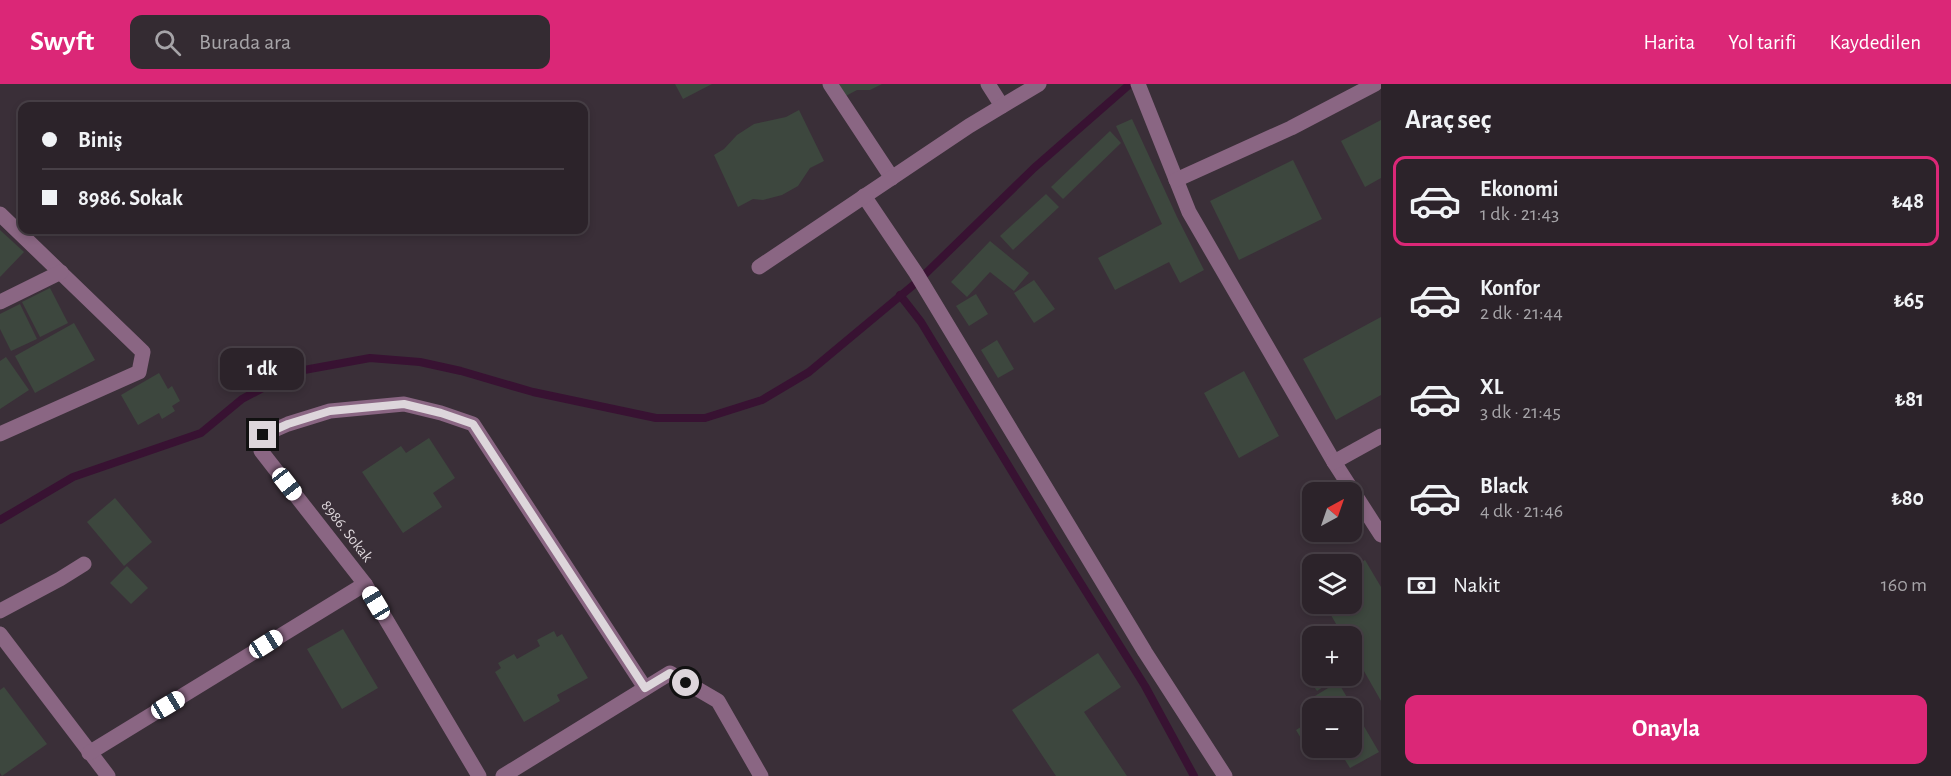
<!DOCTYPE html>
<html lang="tr">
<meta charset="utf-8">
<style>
:root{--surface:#2c232a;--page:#342b32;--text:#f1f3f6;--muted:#a6a4a8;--line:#484047;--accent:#db2777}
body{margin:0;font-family:"Alegreya Sans",sans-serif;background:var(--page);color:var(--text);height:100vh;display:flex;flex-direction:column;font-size:22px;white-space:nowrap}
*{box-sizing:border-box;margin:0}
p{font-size:20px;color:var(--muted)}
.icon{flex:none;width:33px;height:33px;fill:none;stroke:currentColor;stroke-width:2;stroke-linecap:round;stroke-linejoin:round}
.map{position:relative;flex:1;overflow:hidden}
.details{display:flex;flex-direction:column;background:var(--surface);width:570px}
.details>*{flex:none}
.banner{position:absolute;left:18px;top:18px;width:570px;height:132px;border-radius:12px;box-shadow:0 3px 9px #0003,0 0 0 2px var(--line);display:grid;align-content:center;height:132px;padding:0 24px;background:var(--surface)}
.needle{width:39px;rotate:40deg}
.fabs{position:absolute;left:1302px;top:398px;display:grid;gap:12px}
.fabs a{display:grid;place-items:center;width:60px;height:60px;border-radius:12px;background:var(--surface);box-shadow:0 3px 9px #0003,0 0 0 2px var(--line);font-size:30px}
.end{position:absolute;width:27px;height:27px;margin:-14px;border:8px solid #ddd6db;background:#111;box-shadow:0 0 0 3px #111}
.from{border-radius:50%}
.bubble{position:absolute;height:42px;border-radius:12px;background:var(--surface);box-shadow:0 3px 9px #0003,0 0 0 2px var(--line);font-size:20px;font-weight:600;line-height:42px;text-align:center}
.car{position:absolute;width:18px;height:36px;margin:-18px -9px;border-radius:8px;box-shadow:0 0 4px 2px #0007;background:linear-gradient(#fff 24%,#345 0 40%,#fff 0 76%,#345 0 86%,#fff 0)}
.banner b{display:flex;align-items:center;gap:21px;height:57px;font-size:22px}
.banner b+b{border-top:2px solid var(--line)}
.banner i{width:15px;height:15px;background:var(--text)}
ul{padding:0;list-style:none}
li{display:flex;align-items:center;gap:18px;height:90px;margin:0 12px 9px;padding:0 12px;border:3px solid transparent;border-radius:12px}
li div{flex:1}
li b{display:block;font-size:22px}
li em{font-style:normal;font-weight:600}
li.on{border-color:var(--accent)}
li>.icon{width:54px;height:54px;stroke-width:1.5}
h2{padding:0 24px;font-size:27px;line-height:72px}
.pay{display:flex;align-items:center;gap:15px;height:66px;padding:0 24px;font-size:22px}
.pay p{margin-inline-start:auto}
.cta{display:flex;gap:12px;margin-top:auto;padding:12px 24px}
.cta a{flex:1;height:69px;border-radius:12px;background:var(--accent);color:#fff;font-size:24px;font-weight:600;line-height:69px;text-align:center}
header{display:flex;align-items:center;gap:36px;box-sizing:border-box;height:84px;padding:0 30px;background:var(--accent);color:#fff}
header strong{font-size:28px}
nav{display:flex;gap:33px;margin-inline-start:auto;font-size:21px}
.search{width:420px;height:54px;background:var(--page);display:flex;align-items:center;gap:15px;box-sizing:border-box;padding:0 21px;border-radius:12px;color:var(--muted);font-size:22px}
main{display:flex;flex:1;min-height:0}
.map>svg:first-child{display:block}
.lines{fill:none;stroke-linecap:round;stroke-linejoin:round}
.stream{stroke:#381232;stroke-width:8}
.building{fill:#3d473e}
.minor{stroke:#8a6683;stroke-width:15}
.route{stroke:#ddd6db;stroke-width:8}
.labels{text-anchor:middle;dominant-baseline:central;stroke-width:4.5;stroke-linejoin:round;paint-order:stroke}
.street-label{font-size:16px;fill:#ddd6db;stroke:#3a2f38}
</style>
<header>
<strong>Swyft</strong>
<div class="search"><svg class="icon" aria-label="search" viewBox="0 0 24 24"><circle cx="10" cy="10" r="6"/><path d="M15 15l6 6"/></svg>Burada ara</div>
<nav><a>Harita</a><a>Yol tarifi</a><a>Kaydedilen</a></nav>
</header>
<main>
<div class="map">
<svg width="1381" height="692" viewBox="0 0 1381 692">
<rect width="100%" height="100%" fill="#3a2f38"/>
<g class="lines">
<!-- stream -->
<g class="stream">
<path d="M900,211L921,238L1050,450L1145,602L1194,692"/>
<path d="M0,436L73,393L201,349L242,315L293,288L370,274L420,278L461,287L533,308L656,334H705L762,316L809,288L917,198L1034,84L1130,0"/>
</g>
</g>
<!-- building -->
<g class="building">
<path d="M675,0H712L683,15Z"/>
<path d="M835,0H882L870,6H857L842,14Z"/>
<path d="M799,26L824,77L810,84L798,102L782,111L763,116L753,115L738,123L714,71L724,65L737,51L754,40L786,33Z"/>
<path d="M1132,35L1177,133L1204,186L1180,199L1169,178L1115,206L1098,174L1162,140L1116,42Z"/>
<path d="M1381,36V94L1365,103L1341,57Z"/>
<path d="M1110,47L1121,59L1063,115L1051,103Z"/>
<path d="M1293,76L1322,135L1239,176L1210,117Z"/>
<path d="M1046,110L1059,123L1013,166L1000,152Z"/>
<path d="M0,146L24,168L0,193Z"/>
<path d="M990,157L1029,189L1014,207L990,188L967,213L951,198Z"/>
<path d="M1034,196L1055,225L1034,239L1014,209Z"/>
<path d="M50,204L68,239L40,253L22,218Z"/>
<path d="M976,210L988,230L969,242L956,222Z"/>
<path d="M20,220L37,255L11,267L0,245V230Z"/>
<path d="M1381,233V311L1336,336L1303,275Z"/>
<path d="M74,239L95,276L35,309L15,272Z"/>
<path d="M997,256L1014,285L998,294L981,266Z"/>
<path d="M6,273L29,306L0,325V277Z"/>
<path d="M1244,287L1279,352L1239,374L1204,309Z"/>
<path d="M159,289L168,305L172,302L180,317L172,322L175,327L162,335L159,329L138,341L121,311Z"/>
<path d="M429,354L455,394L433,409L442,423L403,449L362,388L401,362L406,369Z"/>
<path d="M115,414L152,458L124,482L87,438Z"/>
<path d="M1365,476L1381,503V617L1352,566V552H1343L1324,519H1352V484Z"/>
<path d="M127,482L148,504L131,520L110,499Z"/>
<path d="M343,545L378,604L342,625L307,565Z"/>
<path d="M554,547L557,553L562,550L588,594L557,611L560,617L524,638L495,588L501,584L498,579L514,570L517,575L540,562L537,556Z"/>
<path d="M1098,569L1121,603L1084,628L1127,692H1056L1012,626Z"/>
<path d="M1312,581V591H1332L1335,595L1317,607L1303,587Z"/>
<path d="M1338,598L1379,668L1350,684L1337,663H1352V624H1315L1310,615Z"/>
<path d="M4,603L47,660L2,692L0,689V606Z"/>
<path d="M1312,636V656L1305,661L1296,646Z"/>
</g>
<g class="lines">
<!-- minor -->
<g class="minor">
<path d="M830,0L892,94"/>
<path d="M988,0L1002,22"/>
<path d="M1138,0L1189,128L1334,378L1381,451"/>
<path d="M1176,96L1291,44L1375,0"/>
<path d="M864,112L916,189L1145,568L1225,692"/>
<path d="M0,130L143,268L139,288L0,350"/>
<path d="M759,183L969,42L1039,0"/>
<path d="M0,218L61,188"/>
<path d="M1334,378L1381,352"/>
<path d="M0,527L60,495L84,480"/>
<path d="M0,550L108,692"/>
<path d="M89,669L365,500"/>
<path d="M479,692L365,500L261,367L263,351L288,340L330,327L404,320L441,329L473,340L645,604"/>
<path d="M503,692L670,589L718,617L761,692"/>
</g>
</g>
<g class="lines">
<!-- route -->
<path class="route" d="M263,351L288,340L330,327L404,320L441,329L473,340L645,604L670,589L686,599"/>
</g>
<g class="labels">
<!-- street labels -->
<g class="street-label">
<text transform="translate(347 447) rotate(52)">8986. Sokak</text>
</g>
</g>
</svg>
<div class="fabs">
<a><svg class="needle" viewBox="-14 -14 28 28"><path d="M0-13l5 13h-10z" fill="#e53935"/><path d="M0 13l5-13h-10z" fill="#a6a4a8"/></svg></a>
<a><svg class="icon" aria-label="layers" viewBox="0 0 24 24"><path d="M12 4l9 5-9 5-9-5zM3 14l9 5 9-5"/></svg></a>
<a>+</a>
<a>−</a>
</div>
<i class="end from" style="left:686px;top:599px"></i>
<i class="end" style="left:263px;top:351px"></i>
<div class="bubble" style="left:220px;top:264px;width:84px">1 dk</div>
<i class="car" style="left:287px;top:400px;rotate:142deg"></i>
<i class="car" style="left:376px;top:519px;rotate:329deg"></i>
<i class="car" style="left:266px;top:560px;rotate:58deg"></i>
<i class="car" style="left:168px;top:621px;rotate:59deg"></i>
<div class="banner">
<b><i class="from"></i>Biniş</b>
<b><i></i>8986. Sokak</b>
</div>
</div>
<section class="details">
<h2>Araç seç</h2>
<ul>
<li class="on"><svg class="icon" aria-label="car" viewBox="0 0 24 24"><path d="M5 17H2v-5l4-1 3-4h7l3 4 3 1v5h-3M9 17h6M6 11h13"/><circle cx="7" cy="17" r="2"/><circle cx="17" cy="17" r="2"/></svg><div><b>Ekonomi</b><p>1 dk · 21:43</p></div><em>₺48</em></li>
<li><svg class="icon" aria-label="car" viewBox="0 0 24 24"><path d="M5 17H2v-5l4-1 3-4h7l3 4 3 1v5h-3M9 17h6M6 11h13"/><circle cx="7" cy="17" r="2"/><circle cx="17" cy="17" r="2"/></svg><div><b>Konfor</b><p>2 dk · 21:44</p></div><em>₺65</em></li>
<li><svg class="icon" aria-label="car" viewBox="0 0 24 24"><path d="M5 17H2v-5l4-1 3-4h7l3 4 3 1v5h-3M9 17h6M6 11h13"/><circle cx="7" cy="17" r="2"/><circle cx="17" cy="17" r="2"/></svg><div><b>XL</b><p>3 dk · 21:45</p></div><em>₺81</em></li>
<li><svg class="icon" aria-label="car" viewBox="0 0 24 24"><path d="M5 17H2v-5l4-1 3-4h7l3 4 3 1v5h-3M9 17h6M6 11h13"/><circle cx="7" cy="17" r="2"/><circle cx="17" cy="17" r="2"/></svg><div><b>Black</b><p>4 dk · 21:46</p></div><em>₺80</em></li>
</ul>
<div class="pay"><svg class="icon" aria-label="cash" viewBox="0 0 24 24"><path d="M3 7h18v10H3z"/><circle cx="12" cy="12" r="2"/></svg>Nakit<p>160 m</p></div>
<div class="cta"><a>Onayla</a></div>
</section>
</main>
